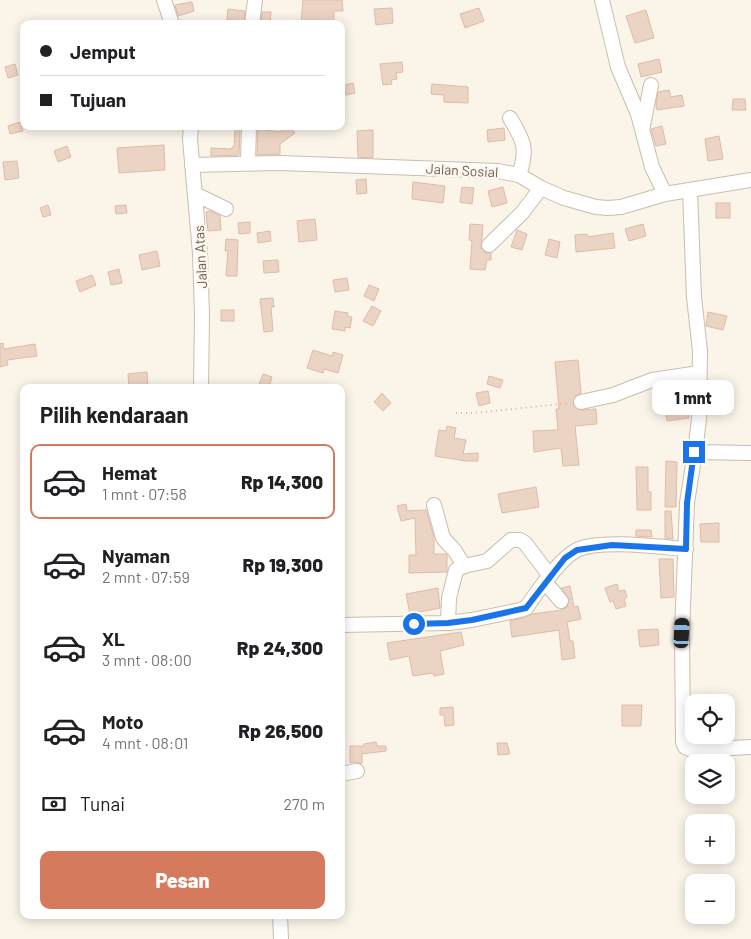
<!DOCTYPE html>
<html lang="id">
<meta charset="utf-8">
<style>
:root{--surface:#fff;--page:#f6f6f6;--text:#202124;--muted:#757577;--line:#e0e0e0;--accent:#d57a5d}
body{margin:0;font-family:Barlow,sans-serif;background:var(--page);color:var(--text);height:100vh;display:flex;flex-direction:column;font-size:19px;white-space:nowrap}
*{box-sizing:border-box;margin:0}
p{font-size:16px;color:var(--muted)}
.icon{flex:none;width:28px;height:28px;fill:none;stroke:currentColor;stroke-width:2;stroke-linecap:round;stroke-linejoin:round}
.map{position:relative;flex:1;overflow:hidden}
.sheet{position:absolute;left:20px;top:384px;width:325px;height:535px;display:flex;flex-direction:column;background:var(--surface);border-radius:10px;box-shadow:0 2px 12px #0003}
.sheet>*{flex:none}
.hud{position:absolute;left:20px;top:20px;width:325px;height:110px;border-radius:10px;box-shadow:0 2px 12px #0003;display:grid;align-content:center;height:110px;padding:0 20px;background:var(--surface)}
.buttons{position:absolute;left:685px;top:694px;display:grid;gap:10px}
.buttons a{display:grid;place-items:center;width:50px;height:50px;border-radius:10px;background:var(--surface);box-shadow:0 2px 12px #0003;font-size:25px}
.end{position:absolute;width:22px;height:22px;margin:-11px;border:6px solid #1a73e8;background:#fff;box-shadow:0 0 0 2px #fff}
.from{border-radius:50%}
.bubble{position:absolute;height:35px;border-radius:10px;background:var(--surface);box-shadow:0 2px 12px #0003;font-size:16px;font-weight:800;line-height:35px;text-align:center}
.car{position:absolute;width:15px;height:30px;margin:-15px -8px;border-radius:6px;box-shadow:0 0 4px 1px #0007;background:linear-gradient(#222 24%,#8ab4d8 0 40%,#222 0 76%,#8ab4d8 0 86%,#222 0)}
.hud b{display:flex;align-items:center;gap:18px;height:48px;font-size:19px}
.hud b+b{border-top:1px solid var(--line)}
.hud i{width:12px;height:12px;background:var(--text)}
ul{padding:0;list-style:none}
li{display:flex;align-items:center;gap:15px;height:75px;margin:0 10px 8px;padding:0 10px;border:2px solid transparent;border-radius:10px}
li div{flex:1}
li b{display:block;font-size:19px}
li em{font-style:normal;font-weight:800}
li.selected{border-color:var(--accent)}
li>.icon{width:45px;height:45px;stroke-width:1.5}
h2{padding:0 20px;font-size:22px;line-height:60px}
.pay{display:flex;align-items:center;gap:12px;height:55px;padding:0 20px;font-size:19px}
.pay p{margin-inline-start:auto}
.cta{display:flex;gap:10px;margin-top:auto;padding:10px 20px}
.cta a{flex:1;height:58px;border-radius:10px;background:var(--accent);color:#fff;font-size:20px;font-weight:800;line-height:58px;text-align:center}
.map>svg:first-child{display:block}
.building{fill:#ecd4c4;stroke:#ddbca6}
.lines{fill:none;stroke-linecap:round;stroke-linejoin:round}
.minor-casing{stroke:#cbbcb0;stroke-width:16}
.path{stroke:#d1b8a7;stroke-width:2;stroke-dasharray:1 4;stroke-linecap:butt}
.minor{stroke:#fff;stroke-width:14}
.route{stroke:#1a73e8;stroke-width:6}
.labels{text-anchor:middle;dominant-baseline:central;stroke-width:5;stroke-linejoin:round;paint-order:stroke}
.street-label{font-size:14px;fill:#715c4f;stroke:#fdf8ef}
</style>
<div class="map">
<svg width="751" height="939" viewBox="0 0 751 939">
<rect width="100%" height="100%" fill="#faf4e9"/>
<!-- building -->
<g class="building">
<path d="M303,0H342L343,11H334V24H301Z"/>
<path d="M192,2L194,11L178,16L175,5Z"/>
<path d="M392,8L393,23L376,25L374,9Z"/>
<path d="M479,8L484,21L465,28L460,14Z"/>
<path d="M228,9L245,11L244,21L227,20Z"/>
<path d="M646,10L654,38L635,43L626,16Z"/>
<path d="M262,12H271L270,24H261Z"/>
<path d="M659,59L662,72L641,77L638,64Z"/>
<path d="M402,62L403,72L396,73L397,79L391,80L392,84L383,85L380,64Z"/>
<path d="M15,64L18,75L8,78L5,67Z"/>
<path d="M353,83L355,93L346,95L344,85Z"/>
<path d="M432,84L468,87V103L444,102V95L431,94Z"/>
<path d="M669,90L671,97L682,95L684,106L657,110L656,105L658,92Z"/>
<path d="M733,99H745L746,110H732Z"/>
<path d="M20,122L23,131L10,134L8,126Z"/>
<path d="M264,126L265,130L280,132L289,126L295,133L280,144V154L257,155L258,127Z"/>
<path d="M662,126L666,144L656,146L651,129Z"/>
<path d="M504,128L505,140L488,142L487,130Z"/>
<path d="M235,129H240L239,155L211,156V148L232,149V147H234Z"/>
<path d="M373,130V158L358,157L357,131Z"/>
<path d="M719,136L723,159L708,161L705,139Z"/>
<path d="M164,145L165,170L119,173L117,148Z"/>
<path d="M67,146L71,157L58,162L54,151Z"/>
<path d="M17,161L19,178L5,180L3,162Z"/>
<path d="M366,179L367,193L357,194L356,180Z"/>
<path d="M413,182L445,186L443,203L412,199Z"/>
<path d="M462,187L474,188L472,204L460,202Z"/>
<path d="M503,187L507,203L492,207L488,191Z"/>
<rect x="716" y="203" width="14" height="15"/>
<path d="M48,205L51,215L43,217L40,208Z"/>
<path d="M126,205L127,213L116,214L115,206Z"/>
<path d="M211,211L220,216L221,230L208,231L206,212Z"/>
<path d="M315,219L317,240L299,242L297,221Z"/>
<path d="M250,222V233L239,234L238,223Z"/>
<path d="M470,224L483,225L481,248L486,253H491V260H487L485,270L470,269L472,241L469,240Z"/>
<path d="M643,224L646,236L629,241L625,229Z"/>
<path d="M517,230L527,234L522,250L511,247Z"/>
<path d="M270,231L271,241L258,243L257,233Z"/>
<path d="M613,233L615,248L576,252L575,235L587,234L588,237Z"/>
<path d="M226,239L238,240L237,276H226L228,251H225Z"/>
<path d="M549,239L560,242L557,258L545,255Z"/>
<path d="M157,251L160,266L142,270L139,255Z"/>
<path d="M278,260L279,272L264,273L263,261Z"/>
<path d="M119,269L122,283L111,285L108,272Z"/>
<path d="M92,275L96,285L80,292L76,281Z"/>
<path d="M347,278L349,290L335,292L333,280Z"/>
<path d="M369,285L379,289L374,301L364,296Z"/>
<path d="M273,298L274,307H271L273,331L264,332L260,299Z"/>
<path d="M372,306L381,311L373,326L363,321Z"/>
<rect x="221" y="310" width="13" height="11"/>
<path d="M335,311L348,313L347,316L352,317L350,328L345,327V331L332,329Z"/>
<path d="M708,312L727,316L723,330L706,326Z"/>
<path d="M3,343L4,349L35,344L37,356L7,360L8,365L0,367V344Z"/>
<path d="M313,350L332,356L333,352L343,355L338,373L324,369L323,373L307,368Z"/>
<path d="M578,360L581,393L575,396L573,404L579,410L596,409L597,424L575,426L579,465L563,466L561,448L534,452L533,431L558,430L556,409H559L555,362Z"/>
<path d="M147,372L148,388H129L128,374Z"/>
<path d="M263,374L272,377L269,388L259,384Z"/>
<path d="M489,376L503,380L500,388L487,384Z"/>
<path d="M488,391L490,403L479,406L476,393Z"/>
<path d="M382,393L391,403L383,411L374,402Z"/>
<path d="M685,394L689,418L667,421L664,397Z"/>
<path d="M447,426L456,428L454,438L466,440L463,454L478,453V461H466L435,456L439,430L446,431Z"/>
<path d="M666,461L677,462L676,507H665Z"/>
<path d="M636,467H648V492H651V510H637Z"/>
<path d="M536,487L539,507L502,513L498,494Z"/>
<path d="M406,504L407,511L426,510L434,537V554H446L447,555V572L409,573V555H416L415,518L401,521L397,506Z"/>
<path d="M665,511H671L673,539L665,538Z"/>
<path d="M719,523V542H701L700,524Z"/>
<path d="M636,530H651L652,537L636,536Z"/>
<path d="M659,559H673L674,597L661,598Z"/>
<path d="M617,584L619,591L625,590L627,597L624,599L626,606L616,609L613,601L610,602L605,588Z"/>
<path d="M570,586L574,607L578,606L581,619L567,622L570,641H573L575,658L562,660L559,630L512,637L510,621L523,618L532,614L562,610L567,607L569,599L561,588Z"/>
<path d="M438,588L440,608L410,614L406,594Z"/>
<path d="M658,629L659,645L640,647L638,630Z"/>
<path d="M461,632L464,645L440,651L444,674L434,676L433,673L413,676L409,656L390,660L387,643Z"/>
<path d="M622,705H642L641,726H622Z"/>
<path d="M453,707L454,725L445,726L444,715H440V708Z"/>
<path d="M376,742L377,746H386V751L362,754V764L356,762L350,763V746H364V744Z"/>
<path d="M497,743H507L510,754L498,755Z"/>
</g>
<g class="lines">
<defs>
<g id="minor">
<path d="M164,0L172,24"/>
<path d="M602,0L618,67L638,114L652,167L665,194"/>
<path d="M252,24L255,0"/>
<path d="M510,118C524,141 528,149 519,175"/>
<path d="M191,126L190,139L200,253L202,315L201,388"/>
<path d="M643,126L651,85"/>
<path d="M248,163L249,126"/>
<path d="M192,165L281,163L498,171L519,175L541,188L564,198L596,207L608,208L621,207L665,194L751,180"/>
<path d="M690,190L694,297L700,351L699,419L695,452L751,453"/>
<path d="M195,194L226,209"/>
<path d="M489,245L522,213L541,188"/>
<path d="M581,402L613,395L652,380L699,373"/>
<path d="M695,452L687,503L682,633L683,742L685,747L692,750L751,747"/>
<path d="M434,505L443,538L455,551L464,566"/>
<path d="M545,582L561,601"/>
<path d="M448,623L449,598L456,570L464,566L487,561L511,540H520L525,543L550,576"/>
<path d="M341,625L448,623L472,620L520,610L526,608C537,592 560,558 577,550C600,539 659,547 686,549"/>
<path d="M341,774L357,771"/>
<path d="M280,915L281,939"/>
</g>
</defs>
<!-- minor casing -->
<use href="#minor" class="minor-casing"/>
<!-- path -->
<path class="path" d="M456,413H474L570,403"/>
<!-- minor -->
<use href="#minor" class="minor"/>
</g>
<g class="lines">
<!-- route -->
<path class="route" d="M414,624L448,623L472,620L526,608L565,558L577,550L612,545L686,549L687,503L694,452"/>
</g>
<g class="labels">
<!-- street labels -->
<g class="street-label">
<text transform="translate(462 170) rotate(3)">Jalan Sosial</text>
<text transform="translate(200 257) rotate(-93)">Jalan Atas</text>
</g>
</g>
</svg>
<div class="buttons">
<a><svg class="icon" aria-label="locate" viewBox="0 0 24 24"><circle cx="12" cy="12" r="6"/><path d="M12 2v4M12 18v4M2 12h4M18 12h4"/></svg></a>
<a><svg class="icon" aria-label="layers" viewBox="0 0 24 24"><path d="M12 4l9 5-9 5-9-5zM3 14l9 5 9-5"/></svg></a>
<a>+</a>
<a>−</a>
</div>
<i class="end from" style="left:414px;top:624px"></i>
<i class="end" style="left:694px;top:452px"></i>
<div class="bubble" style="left:652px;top:380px;width:82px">1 mnt</div>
<i class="car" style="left:682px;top:633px;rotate:3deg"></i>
<div class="hud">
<b><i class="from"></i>Jemput</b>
<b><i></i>Tujuan</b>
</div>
<section class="sheet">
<h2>Pilih kendaraan</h2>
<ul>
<li class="selected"><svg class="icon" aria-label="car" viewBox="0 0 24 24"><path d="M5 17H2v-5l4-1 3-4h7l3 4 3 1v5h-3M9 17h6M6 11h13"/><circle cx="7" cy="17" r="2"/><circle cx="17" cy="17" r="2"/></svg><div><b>Hemat</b><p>1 mnt · 07:58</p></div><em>Rp 14,300</em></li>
<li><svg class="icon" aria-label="car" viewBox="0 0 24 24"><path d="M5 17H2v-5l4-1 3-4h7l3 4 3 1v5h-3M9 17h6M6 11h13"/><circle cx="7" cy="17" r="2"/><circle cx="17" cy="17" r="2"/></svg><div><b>Nyaman</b><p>2 mnt · 07:59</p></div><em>Rp 19,300</em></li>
<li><svg class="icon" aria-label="car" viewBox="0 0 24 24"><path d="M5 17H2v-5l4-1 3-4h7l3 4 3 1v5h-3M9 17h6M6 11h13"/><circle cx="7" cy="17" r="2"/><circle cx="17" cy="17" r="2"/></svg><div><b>XL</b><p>3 mnt · 08:00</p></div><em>Rp 24,300</em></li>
<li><svg class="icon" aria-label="car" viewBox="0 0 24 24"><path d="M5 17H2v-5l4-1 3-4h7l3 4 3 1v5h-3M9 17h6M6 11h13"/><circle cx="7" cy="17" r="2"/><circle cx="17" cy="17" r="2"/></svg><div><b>Moto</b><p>4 mnt · 08:01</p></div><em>Rp 26,500</em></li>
</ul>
<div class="pay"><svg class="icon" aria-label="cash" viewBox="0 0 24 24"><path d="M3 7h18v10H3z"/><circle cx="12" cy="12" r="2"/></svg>Tunai<p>270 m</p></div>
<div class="cta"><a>Pesan</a></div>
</section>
</div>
